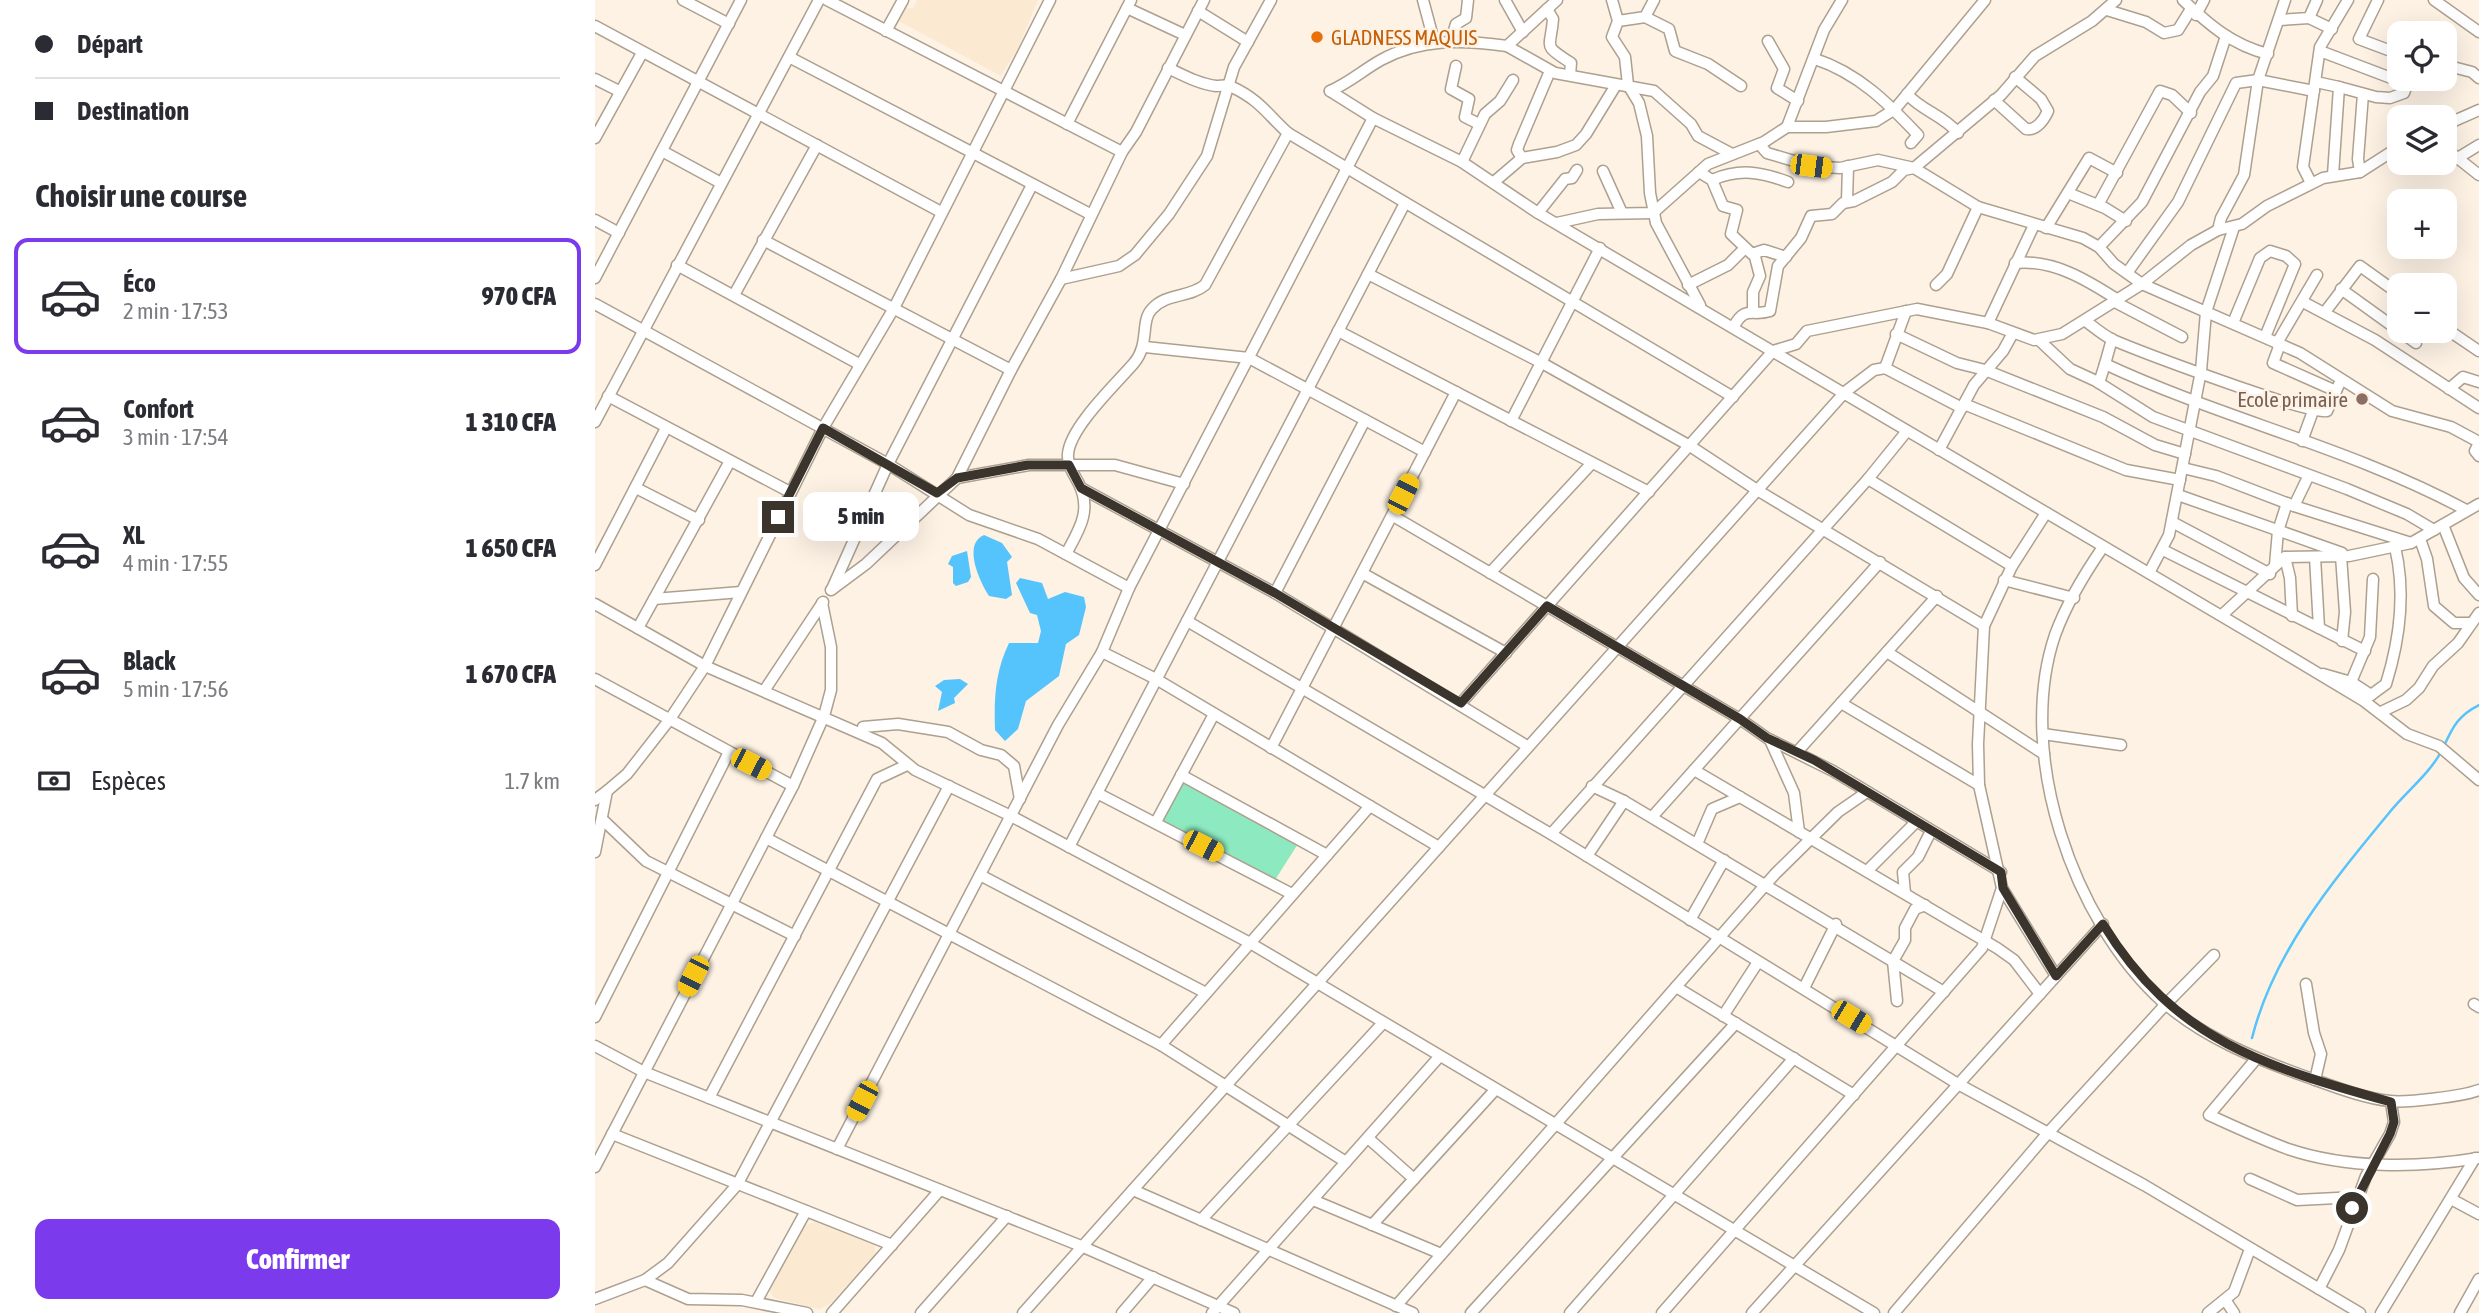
<!DOCTYPE html>
<html lang="fr">
<meta charset="utf-8">
<style>
:root{--surface:#fff;--page:#f2f2f3;--text:#2b2b33;--muted:#7c7c81;--line:#e1e1e2;--accent:#7c3aed}
body{margin:0;font-family:"Asap Condensed",sans-serif;background:var(--page);color:var(--text);height:100vh;display:flex;flex-direction:column;font-size:26px;white-space:nowrap}
*{box-sizing:border-box;margin:0}
p{font-size:23px;color:var(--muted)}
.icon{flex:none;width:38px;height:38px;fill:none;stroke:currentColor;stroke-width:2;stroke-linecap:round;stroke-linejoin:round}
.map{position:relative;flex:1;overflow:hidden}
.sheet{display:flex;flex-direction:column;background:var(--surface);width:595px}
.sheet>*{flex:none}
.top-card{display:grid;align-content:center;height:154px;padding:0 35px;background:var(--surface)}
.fabs{position:absolute;left:1792px;top:21px;display:grid;gap:14px}
.fabs a{display:grid;place-items:center;width:70px;height:70px;border-radius:14px;background:var(--surface);box-shadow:0 7px 28px #0002;font-size:35px}
.end{position:absolute;width:32px;height:32px;margin:-16px;border:9px solid #3a342d;background:#fff;box-shadow:0 0 0 4px #fff}
.from{border-radius:50%}
.bubble{position:absolute;height:49px;border-radius:14px;background:var(--surface);box-shadow:0 7px 28px #0002;font-size:23px;font-weight:800;line-height:49px;text-align:center}
.car{position:absolute;width:21px;height:42px;margin:-21px -10px;border-radius:9px;box-shadow:0 0 5px 2px #0007;background:linear-gradient(#f5c518 24%,#345 0 40%,#f5c518 0 76%,#345 0 86%,#f5c518 0)}
.top-card b{display:flex;align-items:center;gap:24px;height:66px;font-size:26px}
.top-card b+b{border-top:2px solid var(--line)}
.top-card i{width:18px;height:18px;background:var(--text)}
ul{padding:0;list-style:none}
li{display:flex;align-items:center;gap:21px;height:116px;margin:0 14px 10px;padding:0 21px;border:4px solid transparent;border-radius:14px}
li div{flex:1}
li b{display:block;font-size:26px}
li em{font-style:normal;font-weight:800}
li.active{border-color:var(--accent)}
li>.icon{width:63px;height:63px;stroke-width:1.5}
h2{padding:0 35px;font-size:32px;line-height:84px}
.pay{display:flex;align-items:center;gap:18px;height:77px;padding:0 35px;font-size:26px}
.pay p{margin-inline-start:auto}
.action{display:flex;gap:14px;margin-top:auto;padding:14px 35px}
.action a{flex:1;height:80px;border-radius:14px;background:var(--accent);color:#fff;font-size:28px;font-weight:800;line-height:80px;text-align:center}
main{display:flex;flex:1;min-height:0}
.map>svg:first-child{display:block}
.built{fill:#fce9d1}
.green{fill:#8ce9c0}
.water{fill:#55c3fc}
.lines{fill:none;stroke-linecap:round;stroke-linejoin:round}
.stream{stroke:#55c3fc;stroke-width:2.5}
.minor-casing{stroke:#ada08f;stroke-width:13}
.minor{stroke:#fff;stroke-width:10}
.route{stroke:#3a342d;stroke-width:9}
.food-dot{fill:#e8710a;stroke:#fdf2e4;stroke-width:2.5}
.education-dot{fill:#8d6e63;stroke:#fdf2e4;stroke-width:2.5}
.labels{text-anchor:middle;dominant-baseline:central;stroke-width:5;stroke-linejoin:round;paint-order:stroke}
.food-label{font-size:21px;fill:#c56008;stroke:#fdf2e4;text-anchor:start}
.education-label{font-size:21px;fill:#785e54;stroke:#fdf2e4;text-anchor:end}
</style>
<main>
<section class="sheet">
<div class="top-card">
<b><i class="from"></i>Départ</b>
<b><i></i>Destination</b>
</div>
<h2>Choisir une course</h2>
<ul>
<li class="active"><svg class="icon" aria-label="car" viewBox="0 0 24 24"><path d="M5 17H2v-5l4-1 3-4h7l3 4 3 1v5h-3M9 17h6M6 11h13"/><circle cx="7" cy="17" r="2"/><circle cx="17" cy="17" r="2"/></svg><div><b>Éco</b><p>2 min · 17:53</p></div><em>970 CFA</em></li>
<li><svg class="icon" aria-label="car" viewBox="0 0 24 24"><path d="M5 17H2v-5l4-1 3-4h7l3 4 3 1v5h-3M9 17h6M6 11h13"/><circle cx="7" cy="17" r="2"/><circle cx="17" cy="17" r="2"/></svg><div><b>Confort</b><p>3 min · 17:54</p></div><em>1 310 CFA</em></li>
<li><svg class="icon" aria-label="car" viewBox="0 0 24 24"><path d="M5 17H2v-5l4-1 3-4h7l3 4 3 1v5h-3M9 17h6M6 11h13"/><circle cx="7" cy="17" r="2"/><circle cx="17" cy="17" r="2"/></svg><div><b>XL</b><p>4 min · 17:55</p></div><em>1 650 CFA</em></li>
<li><svg class="icon" aria-label="car" viewBox="0 0 24 24"><path d="M5 17H2v-5l4-1 3-4h7l3 4 3 1v5h-3M9 17h6M6 11h13"/><circle cx="7" cy="17" r="2"/><circle cx="17" cy="17" r="2"/></svg><div><b>Black</b><p>5 min · 17:56</p></div><em>1 670 CFA</em></li>
</ul>
<div class="pay"><svg class="icon" aria-label="cash" viewBox="0 0 24 24"><path d="M3 7h18v10H3z"/><circle cx="12" cy="12" r="2"/></svg>Espèces<p>1.7 km</p></div>
<div class="action"><a>Confirmer</a></div>
</section>
<div class="map">
<svg width="1884" height="1313" viewBox="0 0 1884 1313">
<rect width="100%" height="100%" fill="#fdf2e4"/>
<!-- built -->
<g class="built">
<path d="M322,0H443L423,48L406,76L302,20L309,7L318,9Z"/>
<path d="M219,1222L279,1245L281,1253L234,1305L224,1309L179,1298L175,1291L209,1226Z"/>
</g>
<!-- green -->
<path class="green" d="M588,772L706,839L680,880L563,820Z"/>
<!-- water -->
<g class="water">
<path d="M389,535L407,543L417,557L412,562L417,595L411,599L394,596C385,582 367,544 389,535Z"/>
<path d="M372,551L376,577L373,582L361,586L358,583V567L353,564L357,556Z"/>
<path d="M425,578L447,583L453,599L470,592L489,597L491,607L484,635L471,644L464,676L431,701L423,729L410,741L400,730C399,698 400,672 414,643H443L446,631L442,615L435,613L421,583Z"/>
<path d="M365,679L373,684L359,698L360,703L343,711L347,692L340,686L349,680Z"/>
</g>
<g class="lines">
<!-- stream -->
<g class="stream">
<path d="M1849,746C1858,726 1864,715 1884,705"/>
<path d="M1657,1038C1679,951 1738,881 1794,813C1810,793 1834,774 1846,752"/>
</g>
<defs>
<g id="minor">
<path d="M88,0L134,24"/>
<path d="M232,0L527,152"/>
<path d="M828,0L839,41"/>
<path d="M910,0L928,32"/>
<path d="M1017,0L1023,21"/>
<path d="M1059,0L1050,17L1023,21L1017,37L1030,57L1033,85L1044,103L1052,136L1055,193L1061,223L1105,305"/>
<path d="M1588,0C1613,24 1637,45 1673,54"/>
<path d="M1783,0L1764,39L1804,54"/>
<path d="M1839,0L1884,32"/>
<path d="M532,8L590,35"/>
<path d="M952,9L958,19C956,49 946,44 976,63L975,75"/>
<path d="M1512,10L1551,22L1569,33L1583,30L1596,9"/>
<path d="M603,11L653,42"/>
<path d="M1601,15L1609,0"/>
<path d="M1050,17L1074,29L1080,51L1113,64L1146,86"/>
<path d="M1714,18L1737,29"/>
<path d="M1684,20L1714,18L1722,0"/>
<path d="M0,26L346,212"/>
<path d="M291,31L308,0"/>
<path d="M856,40L861,24L871,18L873,0"/>
<path d="M1173,41L1189,69L1182,88L1203,101"/>
<path d="M912,46L960,73L1059,91L1096,124L1103,136L1135,153"/>
<path d="M1725,51L1812,84"/>
<path d="M194,57L495,214"/>
<path d="M1220,59C1263,73 1293,103 1323,135L1316,143"/>
<path d="M1850,65L1877,72L1884,78"/>
<path d="M861,66L856,89L874,99L870,117L884,124"/>
<path d="M573,68C588,75 604,84 621,86C627,86 632,84 637,87C665,100 673,115 693,133L1138,397"/>
<path d="M0,79L24,91"/>
<path d="M1721,82L1744,87L1738,175"/>
<path d="M1744,87L1781,97L1795,98L1809,93L1814,79"/>
<path d="M735,91L778,118L867,162L943,213L1674,644L1769,701L1812,734L1844,746L1884,780"/>
<path d="M735,91C754,83 768,70 786,60C826,38 868,40 912,46L962,0"/>
<path d="M1312,94C1327,111 1348,115 1363,133"/>
<path d="M1399,100L1431,129C1441,131 1449,120 1453,111L1446,99L1420,77"/>
<path d="M472,124L536,0"/>
<path d="M1850,125L1884,110"/>
<path d="M1192,127L1229,30L1247,0"/>
<path d="M0,138L47,53"/>
<path d="M1164,144L1172,153L1216,166L1245,168L1283,160L1319,168L1383,207L1488,238L1504,247L1519,264L1547,284L1705,353L1797,411L1856,427L1884,442"/>
<path d="M1850,148L1884,175"/>
<path d="M67,151L126,183"/>
<path d="M927,158L922,150L924,144L955,71"/>
<path d="M1861,159L1884,145"/>
<path d="M867,162L890,114L905,101L918,80"/>
<path d="M1008,171L1027,213"/>
<path d="M1104,172L1117,180L1128,206L1142,210L1136,234L1157,254L1169,250L1191,257"/>
<path d="M1765,172L1763,159L1768,94"/>
<path d="M1117,180C1145,168 1166,172 1193,182"/>
<path d="M899,182L927,158L962,152L981,145L991,134L1021,85"/>
<path d="M1716,183L1708,167L1725,47L1753,0"/>
<path d="M1473,193L1510,208L1531,221"/>
<path d="M1252,201L1253,166"/>
<path d="M1503,205L1565,91L1577,95L1596,113"/>
<path d="M943,213L970,179L977,178L982,170"/>
<path d="M0,220L24,233"/>
<path d="M962,223L1003,214L1058,213L1113,164L1169,142L1192,127H1231L1281,121L1300,109L1390,0"/>
<path d="M1451,228L1494,158L1522,173"/>
<path d="M1623,230L1626,218L1649,175L1663,80L1690,0"/>
<path d="M168,240L416,370"/>
<path d="M1504,247L1547,202L1605,92L1618,76L1631,36"/>
<path d="M1420,263C1458,259 1492,280 1523,300"/>
<path d="M82,265L264,364"/>
<path d="M1532,273L1583,202L1641,83L1663,80L1719,91"/>
<path d="M773,274L947,363L1095,446L1162,490L1389,626"/>
<path d="M0,278L146,0"/>
<path d="M466,279L524,266L540,255L574,214L612,156L639,67L676,0"/>
<path d="M1093,285L1133,265L1150,248"/>
<path d="M1341,285L1352,274L1383,207"/>
<path d="M1746,289L1821,343"/>
<path d="M139,295L222,145"/>
<path d="M1520,302L1587,337"/>
<path d="M1708,302L1780,340L1884,408"/>
<path d="M0,304L293,464L374,515L443,539L534,588"/>
<path d="M1158,312V292L1165,276L1159,253"/>
<path d="M1730,312L1765,266L1804,294"/>
<path d="M1492,322C1500,328 1508,335 1518,340C1544,351 1718,417 1732,411L1746,380"/>
<path d="M1393,323L1439,225"/>
<path d="M1638,323L1665,258L1675,251L1691,256L1700,264L1670,337"/>
<path d="M1139,326C1151,305 1156,317 1175,311L1183,266L1206,238L1216,216L1237,214L1248,203L1259,201L1297,182L1309,170L1319,168L1406,95L1440,56L1497,21L1521,0"/>
<path d="M1850,328L1884,351"/>
<path d="M743,331L1054,492"/>
<path d="M1301,334L1362,363L1390,370L1508,417L1560,445L1590,454"/>
<path d="M1444,340L1475,369L1501,381L1558,417L1752,489L1812,514L1839,530"/>
<path d="M1682,343L1722,275"/>
<path d="M1685,344L1678,363L1741,391"/>
<path d="M550,347L654,358L830,452"/>
<path d="M1510,364L1517,339"/>
<path d="M1290,368L1311,311"/>
<path d="M1504,383L1510,364C1628,419 1756,448 1871,510"/>
<path d="M1854,389L1868,377L1884,382"/>
<path d="M13,396L195,492"/>
<path d="M1369,404L1531,470L1585,480"/>
<path d="M916,421L1005,248"/>
<path d="M0,422L224,0"/>
<path d="M1707,441L1718,411"/>
<path d="M1884,443L1880,451L1884,456"/>
<path d="M1344,450L1379,385L1408,351L1418,333"/>
<path d="M1588,468L1621,476L1699,506L1816,543"/>
<path d="M362,478L434,465H520L589,484"/>
<path d="M1273,479L1417,566"/>
<path d="M41,488L104,520"/>
<path d="M486,488L680,593L932,746"/>
<path d="M1583,495L1747,553"/>
<path d="M1699,506L1713,477"/>
<path d="M1451,513L1417,566L1389,626L1383,744L1384,785L1407,888L1461,976"/>
<path d="M798,516L1145,719L1172,738L1238,771L1406,872"/>
<path d="M1577,522L1675,574"/>
<path d="M1848,525L1869,578L1884,595"/>
<path d="M1825,539L1832,559L1839,606L1859,623H1875"/>
<path d="M1508,547C1490,573 1471,605 1460,635C1420,753 1478,922 1569,1003C1610,1038 1659,1058 1709,1076C1735,1085 1767,1098 1795,1101C1812,1103 1868,1096 1884,1090"/>
<path d="M1568,550L1770,651"/>
<path d="M471,554C484,530 497,511 484,484C479,474 472,465 473,454C475,427 522,383 539,363C555,344 545,321 557,309C571,293 594,298 610,285L693,133"/>
<path d="M1746,556L1750,612L1747,641"/>
<path d="M1690,557L1695,578L1697,616"/>
<path d="M1720,557L1724,628"/>
<path d="M0,565L71,428"/>
<path d="M1680,565L1683,531L1692,503"/>
<path d="M767,573L911,653"/>
<path d="M895,573L997,463"/>
<path d="M1554,573L1574,535L1606,371L1611,312L1639,227"/>
<path d="M1409,580L1479,598"/>
<path d="M237,589L293,464L437,185"/>
<path d="M236,590L271,564L362,478L416,370L466,279L527,152L541,132L609,0"/>
<path d="M680,593L770,420"/>
<path d="M59,599L146,592"/>
<path d="M0,604L110,666L287,743L320,770L416,816L655,943L1279,1313"/>
<path d="M1627,615L1690,557L1754,556L1816,543L1884,504"/>
<path d="M592,621L956,834L1363,1084L1549,1185L1765,1313"/>
<path d="M43,628L135,461"/>
<path d="M507,652L561,679L844,847"/>
<path d="M1292,652L1449,754"/>
<path d="M1728,674L1756,682L1776,695L1772,698"/>
<path d="M0,679L198,786"/>
<path d="M1756,682L1775,637L1778,579"/>
<path d="M169,691L228,602"/>
<path d="M1776,695L1791,684C1805,639 1811,593 1800,547"/>
<path d="M866,703L1178,351L1201,344L1212,331L1322,309L1393,323L1439,340L1467,334L1547,284L1596,245L1623,230L1647,224L1672,206L1728,178L1765,172L1804,147"/>
<path d="M1246,703L1384,785"/>
<path d="M1786,712L1811,700L1824,688L1838,666L1863,643L1884,613"/>
<path d="M268,727L303,724L353,732L386,750L406,755L419,766L425,799"/>
<path d="M1448,734L1526,745"/>
<path d="M1175,740L1199,793L1204,832"/>
<path d="M676,748L861,392"/>
<path d="M1202,752L1342,596"/>
<path d="M1099,770L1402,948L1419,960L1445,994"/>
<path d="M586,775L732,855"/>
<path d="M997,786L1029,801L1349,992"/>
<path d="M502,793L697,894"/>
<path d="M0,800L12,791"/>
<path d="M1057,817L1285,562"/>
<path d="M7,819L51,861L200,936"/>
<path d="M561,822L619,714"/>
<path d="M956,834L1273,479L1312,431"/>
<path d="M171,838L566,1045L751,1162"/>
<path d="M1102,844L1117,809L1145,797"/>
<path d="M474,847L810,203"/>
<path d="M0,852L12,791L32,774L75,719L110,666L228,428L299,308L455,0"/>
<path d="M992,856L1029,801"/>
<path d="M1272,871L1321,822"/>
<path d="M385,875L611,993"/>
<path d="M1310,893L1308,872L1323,857L1336,831"/>
<path d="M1095,920L1129,860"/>
<path d="M1711,984L1719,1033L1726,1054L1720,1080"/>
<path d="M1081,987L1259,1095"/>
<path d="M1209,988L1241,924"/>
<path d="M1302,1001L1298,961L1310,940V928L1320,909L1330,905"/>
<path d="M1879,1004L1884,1007"/>
<path d="M1128,1016L1163,962"/>
<path d="M0,1017L134,752"/>
<path d="M566,1045L775,806"/>
<path d="M0,1046L49,1072L486,1246L639,1313"/>
<path d="M1661,1059L1614,1115C1640,1127 1666,1139 1693,1149C1752,1169 1823,1168 1884,1158"/>
<path d="M114,1098L282,779L312,765"/>
<path d="M17,1134L297,1245"/>
<path d="M773,1138L819,1179"/>
<path d="M242,1149L463,725L507,652L534,588L778,118"/>
<path d="M0,1167L198,786L229,716L236,690V647L227,603"/>
<path d="M1655,1179L1702,1200L1762,1197"/>
<path d="M538,1190L818,1313"/>
<path d="M1856,1199L1884,1214"/>
<path d="M718,1200L844,1253"/>
<path d="M606,1220L787,1024"/>
<path d="M777,1225L900,1090"/>
<path d="M50,1280L93,1299L147,1300L212,1313"/>
<path d="M1724,1289L1744,1250L1771,1176L1795,1134L1799,1122L1796,1102"/>
<path d="M0,1299L50,1280L73,1263L142,1185L354,786"/>
<path d="M1631,1301L1639,1313"/>
<path d="M161,1302L211,1211"/>
<path d="M801,1306L1180,874L1243,812L1272,792"/>
<path d="M237,1313L345,1190"/>
<path d="M326,1313L412,1216"/>
<path d="M428,1313L1250,392L1279,370L1290,368L1367,408"/>
<path d="M527,1313L558,1277"/>
<path d="M617,1313L844,1057"/>
<path d="M876,1313L1141,1023"/>
<path d="M975,1313L1199,1058"/>
<path d="M1067,1313L1387,948L1407,888"/>
<path d="M1157,1313L1508,924"/>
<path d="M1299,1313L1452,1134L1571,1004L1619,955"/>
<path d="M1613,1313L1639,1292L1655,1249"/>
<path d="M1786,1313L1880,1158"/>
<path d="M1865,1313L1884,1279"/>
</g>
</defs>
<!-- minor casing -->
<use href="#minor" class="minor-casing"/>
<!-- minor -->
<use href="#minor" class="minor"/>
</g>
<g class="lines">
<!-- route -->
<path class="route" d="M183,517L228,428L342,493L362,478L433,465H474L486,488L680,593L866,703L952,606L1145,719L1172,738L1219,760L1406,872L1408,888L1461,976L1508,924C1580,1041 1671,1067 1796,1102L1799,1122L1795,1134L1757,1208"/>
</g>
<!-- markers -->
<circle class="food-dot" cx="722" cy="37" r="7"/>
<circle class="education-dot" cx="1767" cy="399" r="7"/>
<g class="labels">
<!-- food labels -->
<g class="food-label">
<text x="736" y="37">GLADNESS MAQUIS</text>
</g>
<!-- education labels -->
<g class="education-label">
<text x="1753" y="399">Ecole primaire</text>
</g>
</g>
</svg>
<div class="fabs">
<a><svg class="icon" aria-label="locate" viewBox="0 0 24 24"><circle cx="12" cy="12" r="6"/><path d="M12 2v4M12 18v4M2 12h4M18 12h4"/></svg></a>
<a><svg class="icon" aria-label="layers" viewBox="0 0 24 24"><path d="M12 4l9 5-9 5-9-5zM3 14l9 5 9-5"/></svg></a>
<a>+</a>
<a>−</a>
</div>
<i class="end from" style="left:1757px;top:1208px"></i>
<i class="end" style="left:183px;top:517px"></i>
<div class="bubble" style="left:208px;top:492px;width:116px">5 min</div>
<i class="car" style="left:1216px;top:166px;rotate:97deg"></i>
<i class="car" style="left:808px;top:494px;rotate:27deg"></i>
<i class="car" style="left:156px;top:764px;rotate:117deg"></i>
<i class="car" style="left:608px;top:846px;rotate:117deg"></i>
<i class="car" style="left:98px;top:976px;rotate:207deg"></i>
<i class="car" style="left:1256px;top:1017px;rotate:121deg"></i>
<i class="car" style="left:267px;top:1101px;rotate:208deg"></i>
</div>
</main>
